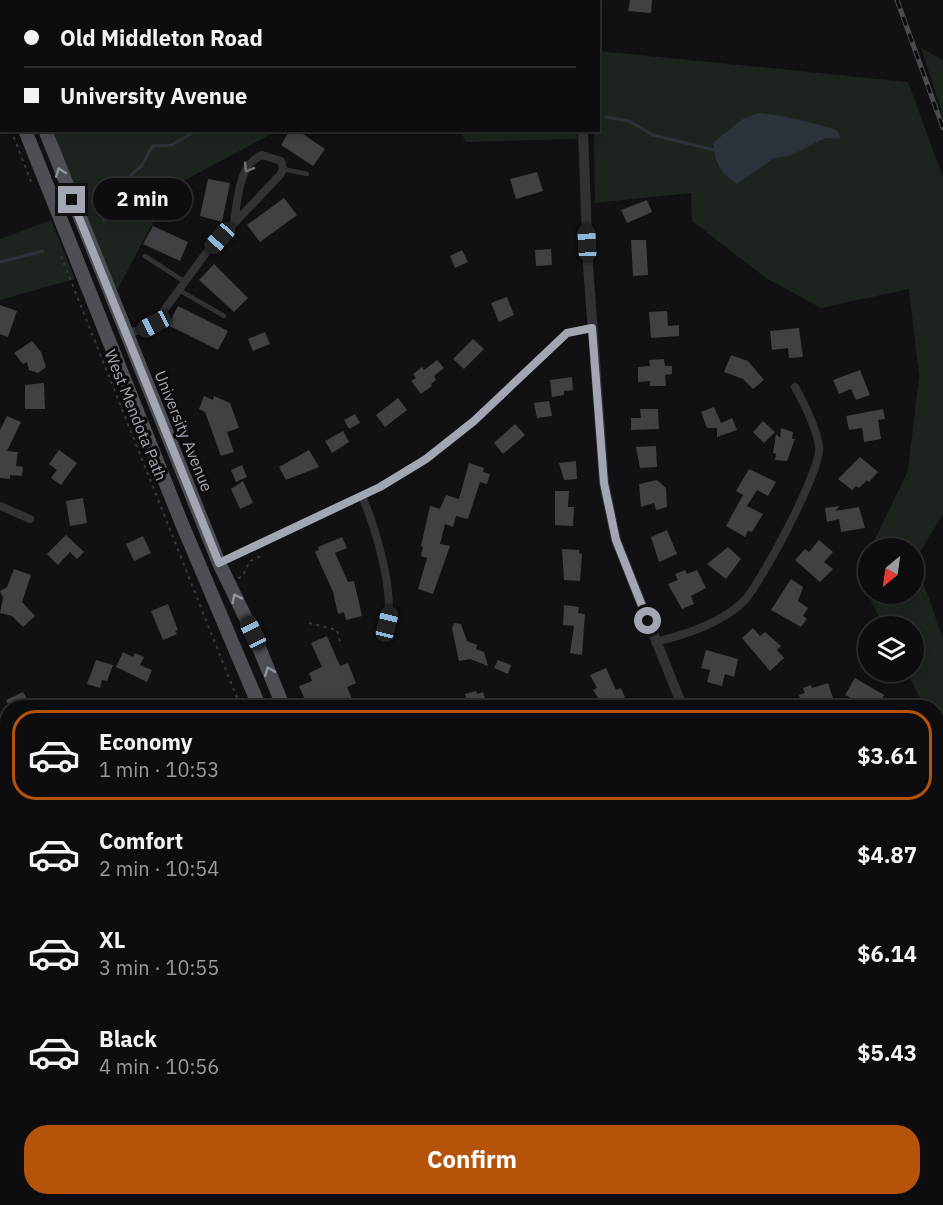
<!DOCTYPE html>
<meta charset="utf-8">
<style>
:root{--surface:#0d0c0e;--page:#161517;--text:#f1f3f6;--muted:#9a9b9e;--line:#2d2c2e;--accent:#b45309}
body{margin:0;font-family:"IBM Plex Sans",sans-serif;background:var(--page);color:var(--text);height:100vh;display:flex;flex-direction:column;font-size:22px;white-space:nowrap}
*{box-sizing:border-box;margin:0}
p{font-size:20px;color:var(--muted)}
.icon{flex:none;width:33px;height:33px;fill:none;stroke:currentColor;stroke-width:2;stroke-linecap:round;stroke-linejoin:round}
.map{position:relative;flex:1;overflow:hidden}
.drawer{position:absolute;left:0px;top:700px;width:944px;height:506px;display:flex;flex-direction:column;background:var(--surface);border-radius:24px 24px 0 0;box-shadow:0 3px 9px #0003,0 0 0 2px var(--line)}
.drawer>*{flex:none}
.hud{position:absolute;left:0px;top:0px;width:600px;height:132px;box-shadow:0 3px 9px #0003,0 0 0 2px var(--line);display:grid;align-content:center;height:132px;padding:0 24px;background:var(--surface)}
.needle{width:39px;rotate:209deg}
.buttons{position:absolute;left:858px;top:538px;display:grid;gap:12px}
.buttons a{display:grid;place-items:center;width:66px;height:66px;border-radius:50%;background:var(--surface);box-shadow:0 3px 9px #0003,0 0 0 2px var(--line);font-size:30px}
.end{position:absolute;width:27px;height:27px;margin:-14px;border:8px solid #a2a6b2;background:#111;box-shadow:0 0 0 3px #111}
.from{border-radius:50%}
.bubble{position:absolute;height:42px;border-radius:21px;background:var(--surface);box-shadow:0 3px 9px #0003,0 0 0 2px var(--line);font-size:20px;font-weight:700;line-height:42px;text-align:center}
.car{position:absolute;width:18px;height:36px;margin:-18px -9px;border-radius:8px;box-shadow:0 0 4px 2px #0007;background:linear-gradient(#222 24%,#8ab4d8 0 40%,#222 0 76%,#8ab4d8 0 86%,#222 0)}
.hud b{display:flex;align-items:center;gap:21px;height:57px;font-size:22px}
.hud b+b{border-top:2px solid var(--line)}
.hud i{width:15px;height:15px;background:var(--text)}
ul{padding:10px 0 0;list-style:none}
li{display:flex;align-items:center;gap:18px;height:90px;margin:0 12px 9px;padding:0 12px;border:3px solid transparent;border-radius:24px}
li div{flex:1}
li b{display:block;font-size:22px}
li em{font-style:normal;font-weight:700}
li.on{border-color:var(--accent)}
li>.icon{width:54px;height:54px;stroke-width:1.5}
.button{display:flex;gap:12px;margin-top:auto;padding:12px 24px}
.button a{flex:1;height:69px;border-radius:24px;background:var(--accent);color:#fff;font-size:24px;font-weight:700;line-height:69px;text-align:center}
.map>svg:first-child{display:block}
.built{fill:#1d1c1f}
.green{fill:#1d241e}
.water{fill:#2b3239}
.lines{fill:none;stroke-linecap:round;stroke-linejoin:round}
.stream{stroke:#2b3239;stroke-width:3}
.building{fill:#404045}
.path{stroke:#38393d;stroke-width:2;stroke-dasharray:3 4.5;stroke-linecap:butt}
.service{stroke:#323236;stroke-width:4.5}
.minor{stroke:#323236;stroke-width:8}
.tertiary{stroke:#323236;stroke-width:10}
.secondary{stroke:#404146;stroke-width:12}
.primary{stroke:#4e4f55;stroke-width:14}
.rail-casing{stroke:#4b4c51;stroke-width:5}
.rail{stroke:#0c0b0d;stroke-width:3;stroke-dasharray:9;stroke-linecap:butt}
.oneway{stroke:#70727a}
.oneway2{stroke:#91959f}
.route{stroke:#a2a6b2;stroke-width:8}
.labels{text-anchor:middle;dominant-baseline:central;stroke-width:6;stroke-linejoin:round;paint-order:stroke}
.street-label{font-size:16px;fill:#a2a6b2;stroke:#0c0b0d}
</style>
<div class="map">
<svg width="943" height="1205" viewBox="0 0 943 1205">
<rect width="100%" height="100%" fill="#111012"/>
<!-- built -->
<path class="built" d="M297,1199L431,1198L434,1205H291Z"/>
<!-- green -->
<g class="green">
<path d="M921,48L943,60V116L942,112Z"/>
<path d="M599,51L908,82L943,177V514L915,560L943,638V743L936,729V708H925L907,672H914V627H884L857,573L868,551V594H914V549H870L908,471L919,376L909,289L821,308L766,278L692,221L691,193L595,203L594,131L598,130Z"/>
<path d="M53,131H277L172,187L117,290L96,248Z"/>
<path d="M460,131H576L577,139L466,142Z"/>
<path d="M51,220L75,279L0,300V239Z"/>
<path d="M943,748V820L936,835V762Z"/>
<path d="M0,870L8,872V1198L100,1199L97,1205H0Z"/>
<path d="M936,1035L943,1038V1103L936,1106Z"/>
</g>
<!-- water -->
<path class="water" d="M758,113C785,115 812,123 837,130L841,139L825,138L790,156L774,158L737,184C720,173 715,162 713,143L741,120Z"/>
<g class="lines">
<!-- stream -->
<g class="stream">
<path d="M606,117L629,121L653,135L714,150"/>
<path d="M103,220L113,217C116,210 114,205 116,198C121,185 130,175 140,167C145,163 148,152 153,146L171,145L198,130"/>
<path d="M0,262L43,251"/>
</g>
</g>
<!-- building -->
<g class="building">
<path d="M630,0H652L651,13L628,11Z"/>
<path d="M290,130H297L325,149L313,166L281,145Z"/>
<path d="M537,172L543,191L516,199L510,179Z"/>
<path d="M208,179L230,183L222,222L200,216Z"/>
<path d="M284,198L297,215L260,242L247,225Z"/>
<path d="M647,200L652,212L627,223L621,210Z"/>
<path d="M153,226L188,242L180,261L143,244Z"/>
<path d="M631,240H646L648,275L633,276Z"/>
<path d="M551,249L552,265L536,266L535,250Z"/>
<path d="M462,250L468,262L455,268L450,256Z"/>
<path d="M214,264L248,298L234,312L199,280Z"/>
<path d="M507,297L514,315L499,322L491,303Z"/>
<path d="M0,305L17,311L8,337L0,334Z"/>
<path d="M178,306L228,331L218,350L168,325Z"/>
<path d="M667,311L668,326L679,325V336L651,338L649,312Z"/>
<path d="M799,328L803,357L789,358L788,348L772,350L770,331Z"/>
<path d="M265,332L270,344L253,351L248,339Z"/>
<path d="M473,339L484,349L464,369L453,359Z"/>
<path d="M32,341L41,352L46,367L38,373L29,370L27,362L23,364L14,353Z"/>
<path d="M731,355L748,361L764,380L753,389L743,379L724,372Z"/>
<path d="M664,359L665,366H672V374L665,375L666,386H650V381L638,382V367L650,366L649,360Z"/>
<path d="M437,360L444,368L434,376L436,380L431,384L432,386L421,394L411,381L416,378L413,374L422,367L424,370Z"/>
<path d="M860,370L870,395L856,400L851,389L839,394L833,380Z"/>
<path d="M572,377L573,390L564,391V395L552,397L550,380Z"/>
<path d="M44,383L45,409H25V385Z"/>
<path d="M204,396L213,400L214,396L230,403L239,428L227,432L234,452L221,456L205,412L199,409Z"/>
<path d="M398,398L407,410L385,427L376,415Z"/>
<path d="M549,401L552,416L537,418L534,403Z"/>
<path d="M714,407L721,423L732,418L737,430L717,437V428H707L701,412Z"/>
<path d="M640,409H658L659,429L631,430V418H641Z"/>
<path d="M883,409L885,419L878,420L881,439L864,442L862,428L849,430L846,416Z"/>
<path d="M355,414L360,423L349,429L344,420Z"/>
<path d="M7,416L21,422L7,451L18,452L16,466L23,467L22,476L10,475V479L0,478V430Z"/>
<path d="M763,421L775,432L764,443L753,432Z"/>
<path d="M515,424L525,435L503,454L494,443Z"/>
<path d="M781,428L793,432L792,439H795L787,461L775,460L776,454L773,453L776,434L780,438Z"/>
<path d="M343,431L349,442L332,453L325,441Z"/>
<path d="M656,446L657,467L640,468L636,447Z"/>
<path d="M59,450L77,463L61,485L51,478L57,470L49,464Z"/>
<path d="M309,450L319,467L286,480L279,467Z"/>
<path d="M860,457L878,472L869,482L867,480L859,488L856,486L852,490L838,479Z"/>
<path d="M576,461L577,479L564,480L559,463Z"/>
<path d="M469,463L484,468L483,472L490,474L487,484L480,482L468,519L456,516L453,527L445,524L440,544L450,546L433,594L418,589L427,558L421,556L423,547L421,546L430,506L440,509L446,495L459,499Z"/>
<path d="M242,465L247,477L236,482L231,470Z"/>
<path d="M749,469L776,482L768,496L757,490L747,506L763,514L752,532L748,531L745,537L726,526L743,495L736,491Z"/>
<path d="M657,480L666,488L667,507L656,510L654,503L641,507L639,484Z"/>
<path d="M243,481L253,503L240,509L231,489Z"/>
<path d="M555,491H569L568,507H574L573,526L555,525Z"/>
<path d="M83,498L87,523L70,526L66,501Z"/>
<path d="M840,506L835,511L859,507L865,528L841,532L839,519L827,522L825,508Z"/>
<path d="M667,530L677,554L659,562L651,537Z"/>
<path d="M66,535L84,552L77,559L70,552L58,565L47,554Z"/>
<path d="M143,536L151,553L134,561L126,544Z"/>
<path d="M342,537L347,548L335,553L348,582L354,581L362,616L346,620L344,612L338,614L333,592L315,552L319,550L318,547Z"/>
<path d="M819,540L833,552L824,562L833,569L820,582L795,560L805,549L809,552Z"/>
<path d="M728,547L741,559L726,579L707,564Z"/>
<path d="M562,549L579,550V553L582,554L580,581L564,580Z"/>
<path d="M14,569L31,575L22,602L35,616L23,627L12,616L0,613L3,598L0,591L7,587Z"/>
<path d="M685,570L687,574L697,570L706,588L691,596L694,604L682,609L668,584L678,580L675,574Z"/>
<path d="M791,579L803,587L798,601L808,608L803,616L807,619L801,627L771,610Z"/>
<path d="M168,604L178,630L175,631L177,634L163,640L151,611Z"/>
<path d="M564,605L579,607L578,613L585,614L582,655L570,653L574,626L563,625Z"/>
<path d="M454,623L461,624L467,641L477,645L476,649L484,652L488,666L470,659L459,661L452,628Z"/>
<path d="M753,628L760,636L765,632L781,646L777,650L784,658L770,671L742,638Z"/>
<path d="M327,636L340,666L348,663L356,683L347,687L356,708H322L320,704L316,706L313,699L306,702L299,686L312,681L309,673L322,667L311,643Z"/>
<path d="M706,650L738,659L734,677L725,674L722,686L707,682L710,670L701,668Z"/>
<path d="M123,652L133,657L135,653L144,657L140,665L152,670L147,682L116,667Z"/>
<path d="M96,660L113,665L107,681L102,680L100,688L87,684Z"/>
<path d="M498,660L511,665L508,674L494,668Z"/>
<path d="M606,668L616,690L621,688L625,697L604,707L593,690L597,688L590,675Z"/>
<path d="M855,678L884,695L877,708H870L845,695Z"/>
<path d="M828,683L834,701L814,708H803L799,695L805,693L803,688L811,685L812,688Z"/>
<path d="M476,691L477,694L483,692L488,708H469L465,694Z"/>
<path d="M23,692L32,708H10L6,700Z"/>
</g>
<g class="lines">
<!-- path -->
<g class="path">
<path d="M0,104L2,108"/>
<path d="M11,130L32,184"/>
<path d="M61,256L241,708"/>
<path d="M238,578L242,577L250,561L261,556"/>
<path d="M309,623L337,630L341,646"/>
<path d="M936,1042L943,1045"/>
<path d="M42,1205L45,1198"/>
<path d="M230,1205L236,1198"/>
</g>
<!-- service -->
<g class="service">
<path d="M283,169L307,174"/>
<path d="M145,256L185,282"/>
<path d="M179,290L224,316"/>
</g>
<!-- minor -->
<g class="minor">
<path d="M355,0L356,2"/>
<path d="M126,333L142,330L154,324L206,253L280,175L283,169L281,161L262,155C238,164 238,200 234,222"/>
<path d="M362,496C375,527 395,591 387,624"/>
<path d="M0,506L30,519"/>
<path d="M219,563L380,487L426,459L474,421L567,333L592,328"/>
<path d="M655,642C685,635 721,623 743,602C760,585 823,468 819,446C816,426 805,405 795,387"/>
<path d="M0,810L8,811"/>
<path d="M690,1198L698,1205"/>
</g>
<!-- tertiary -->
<g class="tertiary">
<path d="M584,2L585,0"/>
<path d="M583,130L588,265L604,483L616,540L683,708"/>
<path d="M936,849L943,852"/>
<path d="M897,1198L900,1205"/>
</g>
<!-- secondary -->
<g class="secondary">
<path d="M248,1205L253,1198"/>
<path d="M280,1205L286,1198"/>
</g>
<!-- primary -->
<g class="primary">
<path d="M0,13L2,17"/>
<path d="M0,69L2,73"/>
<path d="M25,130L182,524L260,708"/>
<path d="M45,130L219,563L253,633L284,708"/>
<path d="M440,1198L442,1205"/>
<path d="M461,1198L463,1205"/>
</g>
<defs>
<path id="rail" d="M897,0L943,128"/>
</defs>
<!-- rail casing -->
<use href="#rail" class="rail-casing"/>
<!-- rail -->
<use href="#rail" class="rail"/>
</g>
<!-- one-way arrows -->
<defs><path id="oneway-chevron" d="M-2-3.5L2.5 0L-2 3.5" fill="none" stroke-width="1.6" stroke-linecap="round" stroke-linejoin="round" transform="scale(1.5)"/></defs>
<use class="oneway" href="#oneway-chevron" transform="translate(248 168) rotate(120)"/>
<g class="oneway2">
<use href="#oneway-chevron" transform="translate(60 172) rotate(-111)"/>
<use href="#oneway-chevron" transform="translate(236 598) rotate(-116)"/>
<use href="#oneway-chevron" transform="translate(269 671) rotate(-112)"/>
</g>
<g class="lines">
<!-- route -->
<path class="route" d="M72,200L219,563L380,487L426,459L474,421L567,333L592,328L604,483L616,540L648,621"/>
</g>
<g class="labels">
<!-- street labels -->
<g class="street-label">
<text transform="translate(136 415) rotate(68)">West Mendota Path</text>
<text transform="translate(184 431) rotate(68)">University Avenue</text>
</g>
</g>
</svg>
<div class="buttons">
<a><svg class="needle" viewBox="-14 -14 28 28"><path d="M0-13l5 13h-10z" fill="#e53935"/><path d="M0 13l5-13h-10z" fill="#9a9b9e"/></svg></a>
<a><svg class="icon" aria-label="layers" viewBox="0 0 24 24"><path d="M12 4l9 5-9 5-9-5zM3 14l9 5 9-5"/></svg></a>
</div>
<i class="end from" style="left:648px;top:621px"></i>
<i class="end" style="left:72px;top:200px"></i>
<div class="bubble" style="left:93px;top:178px;width:99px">2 min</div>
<i class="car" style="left:220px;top:238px;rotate:222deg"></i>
<i class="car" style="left:587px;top:243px;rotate:357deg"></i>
<i class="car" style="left:154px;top:324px;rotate:242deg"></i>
<i class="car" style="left:387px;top:624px;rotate:14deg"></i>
<i class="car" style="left:253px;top:633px;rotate:334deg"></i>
<div class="hud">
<b><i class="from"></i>Old Middleton Road</b>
<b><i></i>University Avenue</b>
</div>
<section class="drawer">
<ul>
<li class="on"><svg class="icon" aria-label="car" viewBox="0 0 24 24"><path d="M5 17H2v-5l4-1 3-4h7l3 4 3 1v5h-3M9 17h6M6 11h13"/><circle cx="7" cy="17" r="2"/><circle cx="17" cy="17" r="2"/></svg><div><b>Economy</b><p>1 min · 10:53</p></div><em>$3.61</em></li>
<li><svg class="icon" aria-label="car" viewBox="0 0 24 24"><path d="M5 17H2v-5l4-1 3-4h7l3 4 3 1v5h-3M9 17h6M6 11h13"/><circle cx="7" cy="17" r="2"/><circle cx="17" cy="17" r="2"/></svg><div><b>Comfort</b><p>2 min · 10:54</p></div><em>$4.87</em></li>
<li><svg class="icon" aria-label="car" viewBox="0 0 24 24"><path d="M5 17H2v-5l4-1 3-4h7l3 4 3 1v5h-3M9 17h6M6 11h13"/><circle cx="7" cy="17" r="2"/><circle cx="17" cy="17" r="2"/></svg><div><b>XL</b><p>3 min · 10:55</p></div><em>$6.14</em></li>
<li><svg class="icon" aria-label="car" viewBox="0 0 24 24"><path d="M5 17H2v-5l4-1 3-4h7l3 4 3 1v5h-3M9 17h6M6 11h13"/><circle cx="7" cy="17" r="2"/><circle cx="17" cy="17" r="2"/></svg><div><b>Black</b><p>4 min · 10:56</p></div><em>$5.43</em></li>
</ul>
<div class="button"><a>Confirm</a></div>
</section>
</div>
